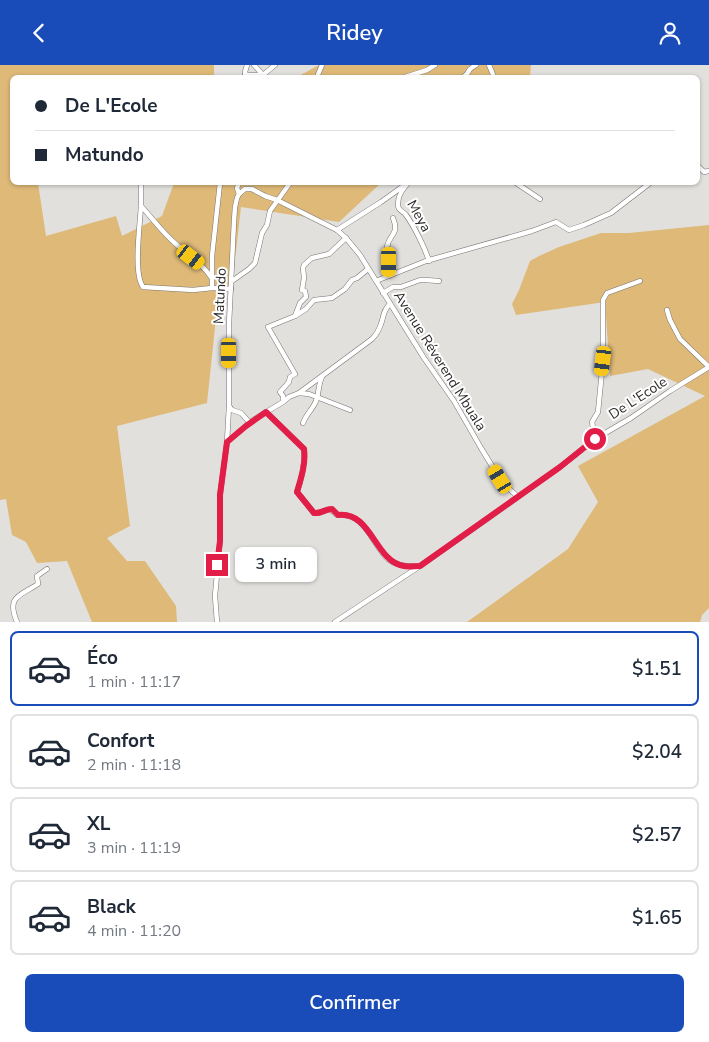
<!DOCTYPE html>
<html lang="fr">
<meta charset="utf-8">
<style>
:root{--surface:#fff;--page:#f6f6f7;--text:#1f2937;--muted:#747a83;--line:#e0e1e3;--accent:#1a4cb9}
body{margin:0;font-family:"Nunito Sans",sans-serif;background:var(--page);color:var(--text);height:100vh;display:flex;flex-direction:column;font-size:19px;white-space:nowrap}
*{box-sizing:border-box;margin:0}
p{font-size:16px;color:var(--muted)}
.icon{flex:none;width:28px;height:28px;fill:none;stroke:currentColor;stroke-width:2;stroke-linecap:round;stroke-linejoin:round}
.map{position:relative;height:557px;overflow:hidden}
.drawer{display:flex;flex-direction:column;background:var(--surface);flex:1}
.drawer>*{flex:none}
.top-card{position:absolute;left:10px;top:10px;width:690px;height:110px;border-radius:8px;box-shadow:0 1px 4px #0004;display:grid;align-content:center;height:110px;padding:0 25px;background:var(--surface)}
.end{position:absolute;width:22px;height:22px;margin:-11px;border:6px solid #e11d48;background:#fff;box-shadow:0 0 0 2px #fff}
.from{border-radius:50%}
.bubble{position:absolute;height:35px;border-radius:8px;background:var(--surface);box-shadow:0 1px 4px #0004;font-size:16px;font-weight:600;line-height:35px;text-align:center}
.car{position:absolute;width:15px;height:30px;margin:-15px -8px;border-radius:6px;box-shadow:0 0 4px 1px #0007;background:linear-gradient(#f5c518 24%,#345 0 40%,#f5c518 0 76%,#345 0 86%,#f5c518 0)}
.top-card b{display:flex;align-items:center;gap:18px;height:48px;font-size:19px}
.top-card b+b{border-top:1px solid var(--line)}
.top-card i{width:12px;height:12px;background:var(--text)}
ul{padding:9px 0 0;list-style:none}
li{display:flex;align-items:center;gap:15px;height:75px;margin:0 10px 8px;padding:0 15px;border:2px solid var(--line);border-radius:8px}
li div{flex:1}
li b{display:block;font-size:19px}
li em{font-style:normal;font-weight:600}
li.current{border-color:var(--accent)}
li>.icon{width:45px;height:45px;stroke-width:1.5}
.cta{display:flex;gap:10px;margin-top:auto;padding:10px 25px}
.cta a{flex:1;height:58px;border-radius:8px;background:var(--accent);color:#fff;font-size:20px;font-weight:600;line-height:58px;text-align:center}
header{display:flex;justify-content:space-between;align-items:center;height:65px;padding:0 25px;background:var(--accent);color:#fff;font-size:22px;font-weight:600}
.map>svg:first-child{display:block}
.green{fill:#deb978}
.lines{fill:none;stroke-linecap:round;stroke-linejoin:round}
.minor-casing{stroke:#767472;stroke-width:5.5}
.minor{stroke:#fff;stroke-width:4.5}
.route{stroke:#e11d48;stroke-width:6}
.labels{text-anchor:middle;dominant-baseline:central;stroke-width:4;stroke-linejoin:round;paint-order:stroke}
.street-label{font-size:14px;fill:#2c2b2a;stroke:#fff}
</style>
<header><svg class="icon" aria-label="back" viewBox="0 0 24 24"><path d="M15 5l-7 7 7 7"/></svg>Ridey<svg class="icon" aria-label="person" viewBox="0 0 24 24"><circle cx="12" cy="8" r="4"/><path d="M4 21q1-7 8-7t8 7"/></svg></header>
<div class="map">
<svg width="709" height="557" viewBox="0 0 709 557">
<rect width="100%" height="100%" fill="#e2e0dd"/>
<!-- green -->
<g class="green">
<path d="M0,0H214V12H12V118H38L46,171L116,151L122,171L162,151L174,118H381L339,157L241,142L233,213L218,234L207,338L117,361L130,461L107,473L127,496H145L176,541L177,557H92L67,496L37,498L26,477L12,470L6,434L0,435Z"/>
<path d="M319,0H531L530,12H297Z"/>
<path d="M709,160V543L702,550L700,557H467L568,484L598,437L578,401L705,331L648,304L610,311L605,237L516,250L512,239L519,225L530,196L539,191L559,182L601,168H629Z"/>
</g>
<g class="lines">
<defs>
<g id="minor">
<path d="M254,0L263,10L275,0"/>
<path d="M489,0L494,12"/>
<path d="M245,10H263"/>
<path d="M246,12L245,7L247,0"/>
<path d="M317,12L322,0"/>
<path d="M405,12L427,5L435,0"/>
<path d="M463,12L467,9L470,4L476,0"/>
<path d="M698,101L704,107L709,106"/>
<path d="M141,118C141,125 141,133 141,141C140,160 133,208 143,222L193,225L212,223"/>
<path d="M220,118L212,191V223L231,224"/>
<path d="M408,118C403,124 398,130 398,138C397,145 403,146 406,150C414,161 425,183 429,196"/>
<path d="M516,118L540,134"/>
<path d="M239,129L245,124H252L265,131L277,135L337,165L346,173L360,190L424,293L454,336L481,383L500,414L505,420L517,431"/>
<path d="M141,141C153,154 163,168 176,179C188,190 202,198 211,212"/>
<path d="M337,165L381,137L402,122"/>
<path d="M389,211C390,205 390,200 389,195C388,190 386,187 387,183C388,169 400,171 393,153"/>
<path d="M232,216L249,204L255,198L262,168L267,160L270,146L290,118"/>
<path d="M376,216L426,196L532,166L556,157L569,165L584,160L611,148L650,118"/>
<path d="M383,228L393,222H401L420,215H425L439,216"/>
<path d="M667,245L670,255L680,274L709,302"/>
<path d="M295,251L306,244L314,235L332,233L345,224L352,215L357,213L368,204"/>
<path d="M299,328L309,329L350,345"/>
<path d="M283,337L289,332L299,328L372,274C376,270 379,265 381,259C384,251 383,245 390,239"/>
<path d="M229,341L232,345L241,348L250,358"/>
<path d="M266,347L304,384C305,399 302,413 297,427L314,448C327,449 325,438 337,450C366,447 372,480 388,494C397,501 407,502 418,501"/>
<path d="M303,358C306,349 313,344 316,336C319,329 318,320 322,312"/>
<path d="M595,374L592,357L598,347L603,296V235L607,228L640,216"/>
<path d="M227,377L253,355L283,337V331L280,327L289,317L290,312L295,309L268,262L295,251L300,238L306,232L305,226L302,225L304,213L303,203L304,200L312,193L329,189L346,173"/>
<path d="M17,557C6,531 20,531 38,519L37,511L47,504"/>
<path d="M217,557L215,531L220,476V430L227,377L229,341V259L234,156L235,142L237,133L239,129L237,123L239,118"/>
<path d="M335,557L420,501L487,454L560,402L595,374L631,353L670,326L709,302"/>
</g>
</defs>
<!-- minor casing -->
<use href="#minor" class="minor-casing"/>
<!-- minor -->
<use href="#minor" class="minor"/>
</g>
<g class="lines">
<!-- route -->
<path class="route" d="M217,500L220,476V430L227,377L246,361L266,347L304,384C306,399 301,413 297,427L314,448C321,449 325,444 332,444L338,450C372,446 374,496 404,501C409,502 414,501 420,501L560,402L595,374"/>
</g>
<g class="labels">
<!-- street labels -->
<g class="street-label">
<text transform="translate(419 151) rotate(61)">Meya</text>
<text transform="translate(220 231) rotate(-87)">Matundo</text>
<text transform="translate(440 296) rotate(58)">Avenue Réverend Mbuala</text>
<text transform="translate(638 333) rotate(-33)">De L'Ecole</text>
</g>
</g>
</svg>
<i class="end from" style="left:595px;top:374px"></i>
<i class="end" style="left:217px;top:500px"></i>
<div class="bubble" style="left:235px;top:482px;width:82px">3 min</div>
<i class="car" style="left:191px;top:192px;rotate:127deg"></i>
<i class="car" style="left:389px;top:197px;rotate:180deg"></i>
<i class="car" style="left:229px;top:288px;rotate:180deg"></i>
<i class="car" style="left:603px;top:296px;rotate:187deg"></i>
<i class="car" style="left:500px;top:414px;rotate:329deg"></i>
<div class="top-card">
<b><i class="from"></i>De L'Ecole</b>
<b><i></i>Matundo</b>
</div>
</div>
<section class="drawer">
<ul>
<li class="current"><svg class="icon" aria-label="car" viewBox="0 0 24 24"><path d="M5 17H2v-5l4-1 3-4h7l3 4 3 1v5h-3M9 17h6M6 11h13"/><circle cx="7" cy="17" r="2"/><circle cx="17" cy="17" r="2"/></svg><div><b>Éco</b><p>1 min · 11:17</p></div><em>$1.51</em></li>
<li><svg class="icon" aria-label="car" viewBox="0 0 24 24"><path d="M5 17H2v-5l4-1 3-4h7l3 4 3 1v5h-3M9 17h6M6 11h13"/><circle cx="7" cy="17" r="2"/><circle cx="17" cy="17" r="2"/></svg><div><b>Confort</b><p>2 min · 11:18</p></div><em>$2.04</em></li>
<li><svg class="icon" aria-label="car" viewBox="0 0 24 24"><path d="M5 17H2v-5l4-1 3-4h7l3 4 3 1v5h-3M9 17h6M6 11h13"/><circle cx="7" cy="17" r="2"/><circle cx="17" cy="17" r="2"/></svg><div><b>XL</b><p>3 min · 11:19</p></div><em>$2.57</em></li>
<li><svg class="icon" aria-label="car" viewBox="0 0 24 24"><path d="M5 17H2v-5l4-1 3-4h7l3 4 3 1v5h-3M9 17h6M6 11h13"/><circle cx="7" cy="17" r="2"/><circle cx="17" cy="17" r="2"/></svg><div><b>Black</b><p>4 min · 11:20</p></div><em>$1.65</em></li>
</ul>
<div class="cta"><a>Confirmer</a></div>
</section>
